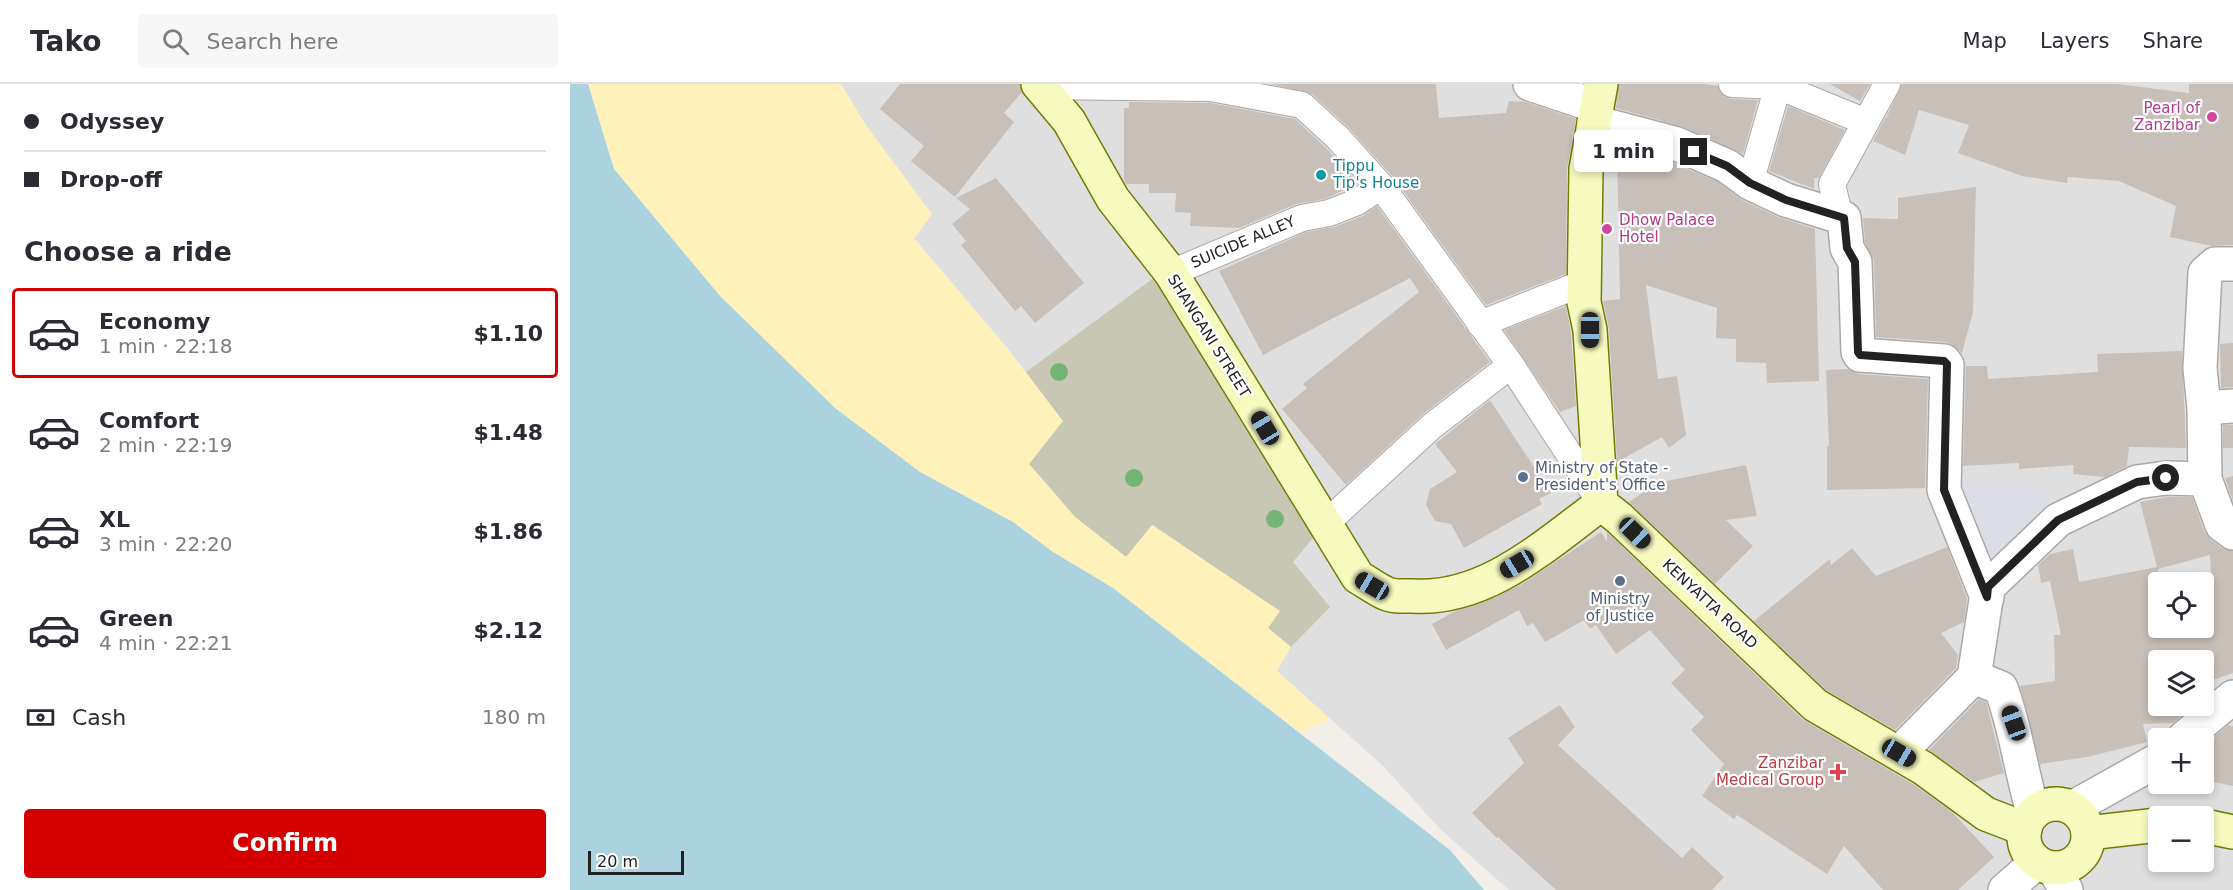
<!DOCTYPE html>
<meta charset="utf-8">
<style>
:root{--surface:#fff;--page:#f7f7f7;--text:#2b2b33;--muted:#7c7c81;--line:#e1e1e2;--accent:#d40000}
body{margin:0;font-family:"DejaVu Sans",sans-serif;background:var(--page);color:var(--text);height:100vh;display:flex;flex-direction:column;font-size:22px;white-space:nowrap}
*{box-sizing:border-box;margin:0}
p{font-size:20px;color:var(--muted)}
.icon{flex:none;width:33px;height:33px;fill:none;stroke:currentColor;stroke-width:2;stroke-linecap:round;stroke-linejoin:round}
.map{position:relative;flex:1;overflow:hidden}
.sheet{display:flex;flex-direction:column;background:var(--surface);width:570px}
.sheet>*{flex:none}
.top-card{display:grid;align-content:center;height:132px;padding:0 24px;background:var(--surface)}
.fabs{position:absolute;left:1578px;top:488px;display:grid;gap:12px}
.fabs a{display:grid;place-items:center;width:66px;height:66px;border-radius:6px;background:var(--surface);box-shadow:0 3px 9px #0003;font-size:30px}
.scale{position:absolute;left:18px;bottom:15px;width:96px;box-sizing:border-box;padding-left:6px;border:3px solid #222;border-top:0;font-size:16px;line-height:21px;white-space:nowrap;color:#222;-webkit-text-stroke:4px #fff;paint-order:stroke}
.end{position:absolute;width:27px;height:27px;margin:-14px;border:8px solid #222;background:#fff;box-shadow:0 0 0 3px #fff}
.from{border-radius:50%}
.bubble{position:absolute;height:42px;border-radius:6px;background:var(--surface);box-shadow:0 3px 9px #0003;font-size:20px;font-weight:600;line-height:42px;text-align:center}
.car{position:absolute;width:18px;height:36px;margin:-18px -9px;border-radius:8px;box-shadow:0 0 4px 2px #0007;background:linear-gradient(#222 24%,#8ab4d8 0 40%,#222 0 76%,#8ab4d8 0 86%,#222 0)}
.top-card b{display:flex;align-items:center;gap:21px;height:57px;font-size:22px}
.top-card b+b{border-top:2px solid var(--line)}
.top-card i{width:15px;height:15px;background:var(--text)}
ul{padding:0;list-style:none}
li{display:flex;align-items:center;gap:18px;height:90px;margin:0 12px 9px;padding:0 12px;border:3px solid transparent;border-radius:6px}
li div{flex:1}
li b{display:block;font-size:22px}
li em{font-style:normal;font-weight:600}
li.selected{border-color:var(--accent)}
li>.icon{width:54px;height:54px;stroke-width:1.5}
h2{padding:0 24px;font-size:27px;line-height:72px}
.pay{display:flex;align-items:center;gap:15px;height:66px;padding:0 24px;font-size:22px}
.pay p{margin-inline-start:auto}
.cta{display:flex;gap:12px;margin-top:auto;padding:12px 24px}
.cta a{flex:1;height:69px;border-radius:6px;background:var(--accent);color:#fff;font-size:24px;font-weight:600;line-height:69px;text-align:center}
header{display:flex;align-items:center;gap:36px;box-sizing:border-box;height:84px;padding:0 30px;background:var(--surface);border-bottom:2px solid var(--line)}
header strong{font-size:28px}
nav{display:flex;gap:33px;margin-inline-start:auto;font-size:21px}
.search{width:420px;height:54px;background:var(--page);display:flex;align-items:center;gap:15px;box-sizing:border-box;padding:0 21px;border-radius:6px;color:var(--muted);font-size:22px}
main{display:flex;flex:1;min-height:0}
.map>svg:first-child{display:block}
.residential{fill:#e0dfdf;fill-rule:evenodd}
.construction{fill:#c7c7b4}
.sand{fill:#fff1ba}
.plaza{fill:#dddde8}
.water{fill:#aad3df}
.building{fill:#c7bfb8;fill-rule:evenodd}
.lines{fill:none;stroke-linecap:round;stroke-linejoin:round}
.pedestrian-casing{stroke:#a9a9a9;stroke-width:28}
.minor-casing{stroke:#a9a9a9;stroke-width:36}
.secondary-casing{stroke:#707d05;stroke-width:36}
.pedestrian{stroke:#fff;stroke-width:26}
.minor{stroke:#fff;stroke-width:33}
.secondary{stroke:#f7fabf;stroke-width:33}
.tree{fill:#74b475}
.route{stroke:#222;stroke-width:8}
.hotel-dot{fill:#d1479c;stroke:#fff;stroke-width:2}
.culture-dot{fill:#0f9aa8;stroke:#fff;stroke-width:2}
.service-dot{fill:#5c6f8a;stroke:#fff;stroke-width:2}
.health-dot{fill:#e0444e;stroke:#fff;stroke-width:2}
.labels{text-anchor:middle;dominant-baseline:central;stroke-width:4.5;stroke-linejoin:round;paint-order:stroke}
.hotel-label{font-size:15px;fill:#b23c85;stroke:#fff;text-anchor:end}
.culture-label{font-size:15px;fill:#0d838f;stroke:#fff;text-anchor:start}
.street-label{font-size:15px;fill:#222;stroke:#fff}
.service-label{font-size:15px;fill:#4e5e75;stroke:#fff;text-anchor:start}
.health-label{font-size:15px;fill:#be3a42;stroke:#fff;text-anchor:end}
</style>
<header>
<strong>Tako</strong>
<div class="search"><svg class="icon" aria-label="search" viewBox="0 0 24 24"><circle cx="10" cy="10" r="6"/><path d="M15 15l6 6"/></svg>Search here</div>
<nav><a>Map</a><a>Layers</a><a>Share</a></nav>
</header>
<main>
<section class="sheet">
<div class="top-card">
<b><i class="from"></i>Odyssey</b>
<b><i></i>Drop-off</b>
</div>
<h2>Choose a ride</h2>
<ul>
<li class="selected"><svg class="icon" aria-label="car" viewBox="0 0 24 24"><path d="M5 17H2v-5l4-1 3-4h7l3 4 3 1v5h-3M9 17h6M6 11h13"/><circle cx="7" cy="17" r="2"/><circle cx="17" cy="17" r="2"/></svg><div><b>Economy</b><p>1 min · 22:18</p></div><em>$1.10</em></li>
<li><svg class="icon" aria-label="car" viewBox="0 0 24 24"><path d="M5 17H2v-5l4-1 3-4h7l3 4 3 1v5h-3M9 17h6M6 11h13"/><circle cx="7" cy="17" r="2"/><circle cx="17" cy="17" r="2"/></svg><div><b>Comfort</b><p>2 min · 22:19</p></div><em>$1.48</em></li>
<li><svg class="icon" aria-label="car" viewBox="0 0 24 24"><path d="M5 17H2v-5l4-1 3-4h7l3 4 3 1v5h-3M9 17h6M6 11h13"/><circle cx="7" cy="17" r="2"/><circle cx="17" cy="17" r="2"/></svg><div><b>XL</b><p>3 min · 22:20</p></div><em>$1.86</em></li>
<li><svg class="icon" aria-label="car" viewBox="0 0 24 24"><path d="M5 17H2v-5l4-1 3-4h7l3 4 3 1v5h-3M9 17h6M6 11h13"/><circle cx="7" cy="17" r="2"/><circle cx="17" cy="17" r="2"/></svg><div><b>Green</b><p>4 min · 22:21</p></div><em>$2.12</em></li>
</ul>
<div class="pay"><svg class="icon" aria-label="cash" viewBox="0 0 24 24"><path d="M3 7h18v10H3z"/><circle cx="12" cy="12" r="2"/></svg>Cash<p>180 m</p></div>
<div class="cta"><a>Confirm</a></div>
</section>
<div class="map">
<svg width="1663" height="806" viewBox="0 0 1663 806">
<rect width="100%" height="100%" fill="#f2efe9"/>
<!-- residential -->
<path class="residential" d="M271,0H1663V806H939L870,745L813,682L707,587L698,544L709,527L470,366L438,265L344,154L295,40ZM1588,498H1634V543H1588ZM1588,576H1634V621H1588ZM1588,654H1634V699H1588ZM1588,732H1634V777H1588Z"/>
<!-- construction -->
<path class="construction" d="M589,190L748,448L723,478L760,523L721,563L698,544L709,527L583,441L556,473L505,433L459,380L492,337L456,288Z"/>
<!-- sand -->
<path class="sand" d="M18,0H271L295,40L362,130L344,155L438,265L493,337L459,380L505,433L556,473L582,441L710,527L698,544L721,563L707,587L760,635L731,649L543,504L482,468L406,417L350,388L265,324L150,212L44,85Z"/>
<!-- plaza -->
<path class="plaza" d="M1377,396L1473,403L1488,436L1418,503Z"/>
<!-- water -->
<path class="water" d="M0,0H18L44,85L150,212L265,324L350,388L443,438L483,468L543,504L880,766L914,806H0Z"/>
<!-- building -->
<g class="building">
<path d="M330,0H450L452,8L434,29L444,38L385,113L341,77L354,62L310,25Z"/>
<path d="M701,0H866L869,34L936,29L939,17L955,18L1006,35L997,85L996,190L916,221L823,93L779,44L742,10Z"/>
<path d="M1049,0H1135L1148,2L1154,12L1161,15L1188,16L1173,70L1114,43L1046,24Z"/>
<path d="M1260,0H1300L1290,17Z"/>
<path d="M1332,0H1547L1619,9V0H1663V161L1642,162L1600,153L1606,122L1549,97L1498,93L1497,99L1452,92L1388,69L1399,41L1349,26L1335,71L1303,57L1316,33H1319L1317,32Z"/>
<path d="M559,18L640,19L725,35L757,65L788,99L755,115L726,120L669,144L620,142L621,129L605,128L606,109H579V100H556L554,96V24H559Z"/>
<path d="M1218,22L1275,46L1249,94H1244V105L1199,87Z"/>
<path d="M1047,63L1101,78L1148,98L1172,116L1208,133L1245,145L1249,297L1197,299L1196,279L1166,278V255L1146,254L1147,224L1076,201L1088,295L1107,292L1116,351L1099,364L1092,353L1047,378L1039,245L1033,217L1050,215Z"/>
<path d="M426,94L514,199L465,239L451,222L445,227L391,161L396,157L382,140L400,125L386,114Z"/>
<path d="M1406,103L1403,228L1392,269L1383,261L1375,258L1306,253L1304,177L1295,158L1293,134L1328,135V114Z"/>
<path d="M807,122L920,278L853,330L776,401L712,325L737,304L733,300L849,208L840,194L693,271L649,187L736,148L764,143L793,132Z"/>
<path d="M996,222L1001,249L1006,322L990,328L934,246Z"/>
<path d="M1663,259V303L1651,304L1650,260Z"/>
<path d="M1612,267L1616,364L1559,363L1557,382L1535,393L1503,390L1504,381L1449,385V379L1393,382L1396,282H1417L1418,295L1528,288L1527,270Z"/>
<path d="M1278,285L1289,290L1358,295L1355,404L1257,406V362H1259L1256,286Z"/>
<path d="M920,316L981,409L969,415L972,420L894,464L881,440L865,437L856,421L860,405L887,388L865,360Z"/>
<rect x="1653" y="341" width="10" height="23"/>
<path d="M1176,381L1187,432L1156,436L1183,462L1145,500L1059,418L1087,399Z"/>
<path d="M1663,392V417L1655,394Z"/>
<path d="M1597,413H1622L1634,447L1641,456L1652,464L1663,467V589L1643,596V605L1634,613V576H1588V621H1624L1603,639L1573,640L1577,658L1517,673L1470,680L1450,602L1485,597L1484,551H1491L1480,497L1471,499L1468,481L1480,470L1503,465L1509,498L1587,483L1570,418ZM1640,471L1642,508L1637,552L1588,554V485Z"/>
<path d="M1031,448L1037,458V448L1232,635L1343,700L1382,728L1424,773L1388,806H1313L1274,762L1257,790L1167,731L1164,735L1132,712L1154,680L1121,646L1134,633L1101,599L1115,586L1080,546L1046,570L1026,541L1020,545L1014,536L975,558L963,539L957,542L949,526L876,566L862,540L887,526L926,513L952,500Z"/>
<path d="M1377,463L1397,514L1394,538L1371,549L1388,571L1386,584L1325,646L1256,606L1184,537L1260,475L1261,481L1282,464L1306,492Z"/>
<path d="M1409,615L1416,618L1434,689L1404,698L1359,666Z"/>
<path d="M990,621L1005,643L988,661L1112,774L1122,763L1154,793L1142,806H986L928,753L927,754L902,729L954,679L938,654Z"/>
<path d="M1658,641L1663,642V702L1634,696V662Z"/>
</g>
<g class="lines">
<defs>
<g id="pedestrian">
<path d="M1162,0L1208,2L1296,38"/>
<path d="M470,2L641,4L732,21L768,54L811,102L941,281L1031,419"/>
<path d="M1180,99L1208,2"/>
<path d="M1274,134L1268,126L1262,100L1317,0"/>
<path d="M601,189L732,134L759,129L787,118L811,102"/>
<path d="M910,240L1016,198"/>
<path d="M754,441L862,342L941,281"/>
</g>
<g id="minor">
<path d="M960,0L1026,22"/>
<path d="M1024,38L1107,60L1157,82L1180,99L1216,116L1274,134L1277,164L1285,178L1288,268L1290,271L1374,277L1377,281L1374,406L1417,513"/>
<path d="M1663,180H1645L1635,189L1630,284L1634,324L1635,395L1652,441L1663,449"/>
<path d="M1634,324L1663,322"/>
<path d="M1404,593L1431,604C1446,645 1451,687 1463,728"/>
<path d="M1614,654L1663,613"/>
<path d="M1329,669L1404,593L1418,503L1488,436L1567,398L1596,394L1635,395"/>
<path d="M1502,724L1588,676"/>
<path d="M1484,785L1496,806"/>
<path d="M1435,806L1466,779"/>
</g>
<g id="secondary">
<path d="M468,0L499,37L543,115L601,189L788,493C797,498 806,505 815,509C823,513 834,512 842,512C916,517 975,461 1031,420"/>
<path d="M1031,0L1016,85L1014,218L1020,246L1031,420L1049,434L1245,621L1353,684L1416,730L1455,745"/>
<circle cx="1486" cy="752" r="32"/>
<path d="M1634,742L1663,748"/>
<path d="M1518,749L1588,741"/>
</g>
</defs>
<!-- pedestrian casing -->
<use href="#pedestrian" class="pedestrian-casing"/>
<!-- minor casing -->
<use href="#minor" class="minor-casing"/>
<!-- secondary casing -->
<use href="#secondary" class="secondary-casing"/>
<!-- pedestrian -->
<use href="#pedestrian" class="pedestrian"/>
<!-- minor -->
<use href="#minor" class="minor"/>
<!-- secondary -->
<use href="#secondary" class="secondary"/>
</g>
<!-- trees -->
<g class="tree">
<circle cx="489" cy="288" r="9"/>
<circle cx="564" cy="394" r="9"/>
<circle cx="705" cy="435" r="9"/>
</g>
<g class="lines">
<!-- route -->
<path class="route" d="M1124,68L1157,82L1180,99L1216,116L1274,134L1277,164L1285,178L1288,268L1290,271L1374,277L1377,280L1374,406L1417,513L1418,503L1488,436L1567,398L1596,394"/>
</g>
<!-- markers -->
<g class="hotel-dot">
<circle cx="1642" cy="33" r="6"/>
<circle cx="1037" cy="145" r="6"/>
</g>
<circle class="culture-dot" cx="751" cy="91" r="6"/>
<g class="service-dot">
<circle cx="953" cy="393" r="6"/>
<circle cx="1050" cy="497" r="6"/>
</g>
<path class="health-dot" d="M1265 679h6v6h6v6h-6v6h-6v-6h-6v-6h6z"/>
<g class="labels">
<!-- hotel labels -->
<g class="hotel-label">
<text x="1630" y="24">Pearl of<tspan x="1630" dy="17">Zanzibar</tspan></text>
<text x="1049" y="136" text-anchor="start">Dhow Palace<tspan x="1049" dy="17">Hotel</tspan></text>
</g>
<!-- culture labels -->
<g class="culture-label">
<text x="763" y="82">Tippu<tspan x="763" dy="17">Tip's House</tspan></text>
</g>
<!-- street labels -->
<g class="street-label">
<text transform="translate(673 158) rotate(-23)">SUICIDE ALLEY</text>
<text transform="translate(639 252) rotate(58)">SHANGANI STREET</text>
<text transform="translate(1140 520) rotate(43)">KENYATTA ROAD</text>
</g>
<!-- service labels -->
<g class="service-label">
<text x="965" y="384">Ministry of State -<tspan x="965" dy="17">President's Office</tspan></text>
<text x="1050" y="515" text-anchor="middle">Ministry<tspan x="1050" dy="17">of Justice</tspan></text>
</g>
<!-- health labels -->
<g class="health-label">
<text x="1254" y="679">Zanzibar<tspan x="1254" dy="17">Medical Group</tspan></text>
</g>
</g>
</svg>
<div class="fabs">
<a><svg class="icon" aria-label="locate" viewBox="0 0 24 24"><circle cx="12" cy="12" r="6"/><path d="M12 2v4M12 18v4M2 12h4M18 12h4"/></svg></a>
<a><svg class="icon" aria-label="layers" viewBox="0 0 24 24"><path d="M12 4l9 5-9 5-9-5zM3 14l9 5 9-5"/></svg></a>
<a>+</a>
<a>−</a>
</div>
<div class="scale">20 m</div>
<i class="end from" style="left:1596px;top:394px"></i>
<i class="end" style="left:1124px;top:68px"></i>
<div class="bubble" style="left:1004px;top:46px;width:99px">1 min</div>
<i class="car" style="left:1020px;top:246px;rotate:180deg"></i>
<i class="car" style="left:695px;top:344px;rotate:329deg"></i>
<i class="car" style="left:1065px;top:449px;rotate:134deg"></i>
<i class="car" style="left:947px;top:480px;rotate:239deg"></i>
<i class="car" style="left:802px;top:502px;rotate:300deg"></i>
<i class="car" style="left:1444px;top:639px;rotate:340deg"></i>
<i class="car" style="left:1329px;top:669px;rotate:120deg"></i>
</div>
</main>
